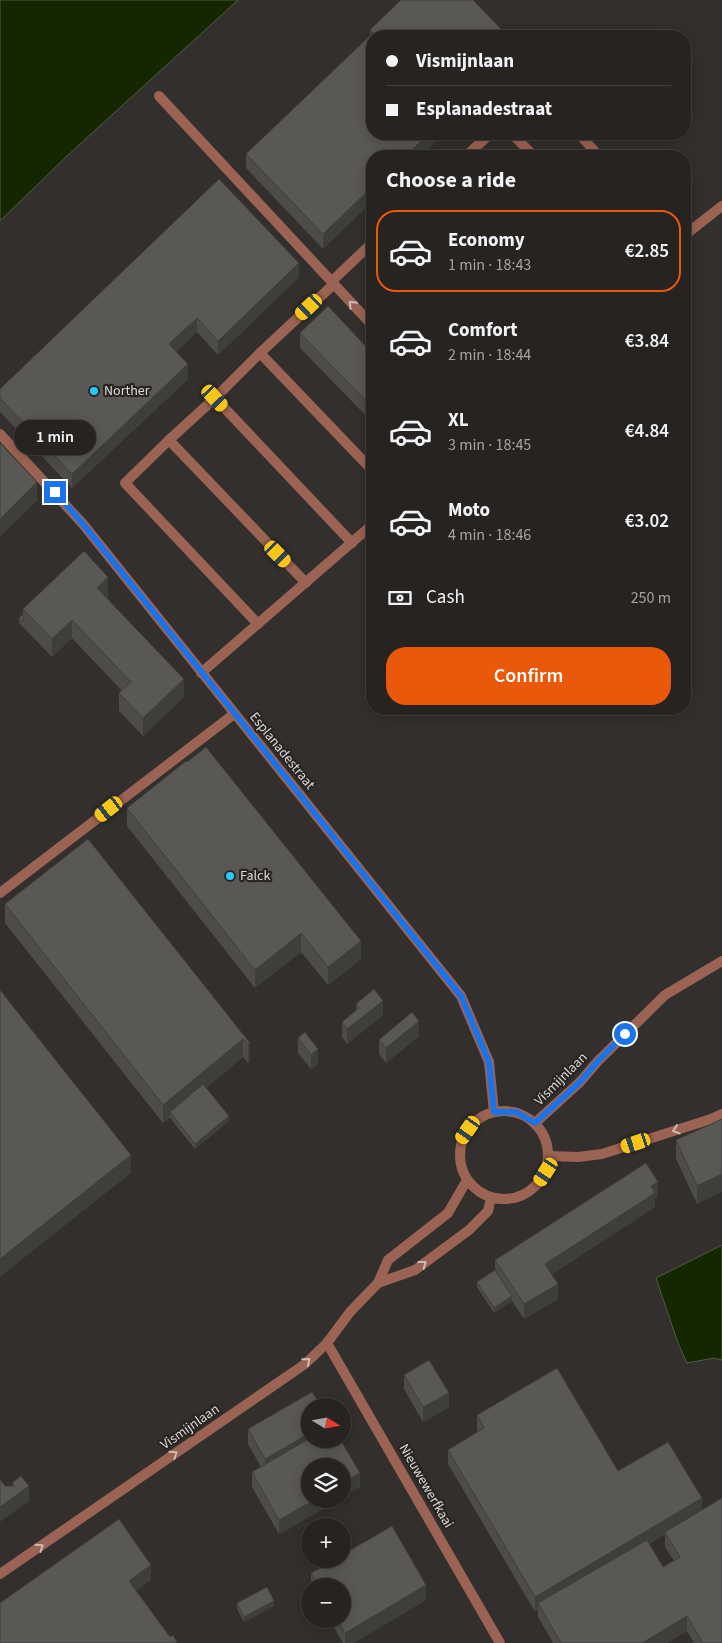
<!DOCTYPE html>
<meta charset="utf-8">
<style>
:root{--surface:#262321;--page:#322f2e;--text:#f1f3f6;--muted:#a4a4a5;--line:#42403f;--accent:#ea580c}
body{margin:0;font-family:"Source Sans 3",sans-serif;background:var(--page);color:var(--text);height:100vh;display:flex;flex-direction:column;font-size:19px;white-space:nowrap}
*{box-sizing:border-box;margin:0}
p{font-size:16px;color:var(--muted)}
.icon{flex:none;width:28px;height:28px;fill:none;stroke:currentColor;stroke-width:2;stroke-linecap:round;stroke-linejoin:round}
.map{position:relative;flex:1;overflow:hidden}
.panel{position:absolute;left:366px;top:150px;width:325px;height:565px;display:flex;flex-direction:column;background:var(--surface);border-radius:20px;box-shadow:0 2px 12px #0003,0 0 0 1px var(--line)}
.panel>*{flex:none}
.banner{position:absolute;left:366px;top:30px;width:325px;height:110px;border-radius:20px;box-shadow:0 2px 12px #0003,0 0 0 1px var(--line);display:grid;align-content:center;height:110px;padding:0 20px;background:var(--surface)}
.needle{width:32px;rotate:101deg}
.tools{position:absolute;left:301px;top:1398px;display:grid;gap:10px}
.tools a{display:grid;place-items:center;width:50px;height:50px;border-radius:50%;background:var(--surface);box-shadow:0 2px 12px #0003,0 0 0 1px var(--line);font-size:25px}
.end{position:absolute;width:22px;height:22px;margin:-11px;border:6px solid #1a73e8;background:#fff;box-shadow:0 0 0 2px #fff}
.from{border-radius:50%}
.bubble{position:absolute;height:35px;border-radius:18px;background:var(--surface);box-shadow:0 2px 12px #0003,0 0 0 1px var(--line);font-size:16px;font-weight:600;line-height:35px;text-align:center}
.car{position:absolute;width:15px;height:30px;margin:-15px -8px;border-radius:6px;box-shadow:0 0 4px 1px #0007;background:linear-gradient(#f5c518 24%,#345 0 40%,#f5c518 0 76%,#345 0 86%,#f5c518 0)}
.banner b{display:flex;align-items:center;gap:18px;height:48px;font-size:19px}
.banner b+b{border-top:1px solid var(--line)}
.banner i{width:12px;height:12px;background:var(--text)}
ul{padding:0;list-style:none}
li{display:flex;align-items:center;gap:15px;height:82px;margin:0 10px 8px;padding:0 10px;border:2px solid transparent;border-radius:20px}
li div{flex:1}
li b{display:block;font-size:19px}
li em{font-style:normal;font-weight:600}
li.selected{border-color:var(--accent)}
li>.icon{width:45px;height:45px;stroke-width:1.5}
h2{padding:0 20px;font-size:22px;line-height:60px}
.pay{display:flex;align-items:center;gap:12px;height:55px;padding:0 20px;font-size:19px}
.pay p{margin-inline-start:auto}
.action{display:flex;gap:10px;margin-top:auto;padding:10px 20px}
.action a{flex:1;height:58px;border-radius:20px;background:var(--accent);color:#fff;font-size:20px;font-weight:600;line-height:58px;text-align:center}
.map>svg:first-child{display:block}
.water{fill:#142701;stroke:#505c41}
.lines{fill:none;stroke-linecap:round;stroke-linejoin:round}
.lane{stroke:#9b6353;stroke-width:10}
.street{stroke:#9b6353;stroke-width:10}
.wall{fill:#4d4c48;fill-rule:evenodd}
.shaded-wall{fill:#3e3e3b}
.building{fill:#595854;stroke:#3e3e3b}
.oneway{stroke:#cbbbb5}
.route{stroke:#1a73e8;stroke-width:6}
.poi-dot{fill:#29c8ff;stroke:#292622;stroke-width:2}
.labels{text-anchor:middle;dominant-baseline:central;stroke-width:4.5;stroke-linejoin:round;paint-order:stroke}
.poi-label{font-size:14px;fill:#dbd8d6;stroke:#292622;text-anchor:start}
.street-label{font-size:14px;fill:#dbd8d6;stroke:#292622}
</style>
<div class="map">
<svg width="722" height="1643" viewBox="0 0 722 1643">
<rect width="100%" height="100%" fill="#332f2c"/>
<!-- water -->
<g class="water">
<path d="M0,0H238L68,155L0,221Z"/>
<path d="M722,1245V1360L714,1358L687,1363L678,1343L656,1278Z"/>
</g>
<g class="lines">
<!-- lane -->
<g class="lane">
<path d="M159,96L372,325"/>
<path d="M512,134L534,156"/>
<path d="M579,134L599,156"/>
<path d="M466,156L490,134"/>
<path d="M685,235L722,206"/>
<path d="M331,282L372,243"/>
<path d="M334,284L260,353L372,470"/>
<path d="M260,353L215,398L352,543"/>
<path d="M215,398L169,440L306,583"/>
<path d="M169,440L125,483L258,624"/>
<path d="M201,673L372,525"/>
<path d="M0,893L234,714"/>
</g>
<!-- street -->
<g class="street">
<path d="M0,434L83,524L461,996L489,1062L494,1112"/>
<circle cx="504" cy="1155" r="44"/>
<path d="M535,1123L580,1082L598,1061L665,995L722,961"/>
<path d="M549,1156L578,1157L602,1154L711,1119L722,1114"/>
<path d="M378,1283L415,1270L469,1230L488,1211L491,1198"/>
<path d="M327,1343L500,1643"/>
<path d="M0,1574L305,1364L327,1343L350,1312L378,1283L388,1260L448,1213L467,1180"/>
</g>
</g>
<!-- wall -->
<g class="wall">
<path d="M401,0L372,134H444L420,156H372L323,249L246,168V154L370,35V30Z"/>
<path d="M299,277L218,355L197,332L176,352L188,379L72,488L0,412V389Z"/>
<path d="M300,333L372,353V422L300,348Z"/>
<path d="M108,596L107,597L184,697L143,736L119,711V693L121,690L72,638L52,657L19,623V618L23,614V609Z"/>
<path d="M127,808L361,959L328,985L301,952L255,988L127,826Z"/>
<path d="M5,904L250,1043V1061L248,1063L243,1057L206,1088L229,1121L195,1149L170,1118L163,1123L5,923Z"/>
<path d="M356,1004L383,1015L347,1044L342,1037V1022L356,1011Z"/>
<path d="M419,1036L386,1063L379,1054V1040Z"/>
<path d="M298,1038L318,1064L311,1069L298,1053Z"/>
<path d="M722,1119L697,1204L676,1159V1140Z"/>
<path d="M658,1196L655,1198V1207L552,1274L558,1299L524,1319L512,1301L494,1313L477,1287V1282L495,1270V1260Z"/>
<path d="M404,1375L449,1407L423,1422L404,1389Z"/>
<path d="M310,1406L360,1487L310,1499H341L279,1534L252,1487V1472L261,1467L248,1444V1429Z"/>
<path d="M477,1415L618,1471L702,1510L722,1643H694L687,1631L667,1643H553L538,1617V1610L535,1612L448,1464V1450L478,1432L477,1430ZM665,1534V1547L674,1561L663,1567L649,1544Z"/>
<path d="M311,1573L426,1600L353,1643H343L329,1619H342V1586H311Z"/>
<path d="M237,1603L274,1606L244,1622L237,1609Z"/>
</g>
<!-- shaded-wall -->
<g class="shaded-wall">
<path d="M429,134H444L420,156H405Z"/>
<path d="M372,187V202L323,249V234Z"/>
<path d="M299,263V277L218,355V341Z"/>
<path d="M197,318V332L169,359V344Z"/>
<path d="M188,364V379L72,488V474Z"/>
<path d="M37,482V501L0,537V519Z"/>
<path d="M108,577V596L97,606V588Z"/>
<path d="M72,620V638L52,657V639Z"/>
<path d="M184,679V697L143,736V718Z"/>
<path d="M301,933V952L255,988V970Z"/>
<path d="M361,941V959L328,985V967Z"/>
<path d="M383,1001V1015L347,1044V1029Z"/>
<path d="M419,1021V1036L386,1063V1048Z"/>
<path d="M243,1039V1057L172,1116L170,1112V1118L163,1123V1105Z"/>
<path d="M250,1043V1061L248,1063V1044Z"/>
<path d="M318,1049V1064L311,1069V1055Z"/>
<path d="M229,1116V1121L195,1149V1144Z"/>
<path d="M131,1155V1173L0,1277V1259Z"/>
<path d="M722,1174V1192L697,1204V1186Z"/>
<path d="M658,1182V1196L655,1198V1207L545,1279V1264Z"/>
<path d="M558,1284V1299L524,1319V1304Z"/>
<path d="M512,1296V1301L494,1313V1308Z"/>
<path d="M449,1393V1407L423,1422V1407Z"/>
<path d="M310,1433V1439L265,1474V1459Z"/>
<path d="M360,1473V1487L342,1498V1483Z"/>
<path d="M29,1486V1501L0,1522V1507Z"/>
<path d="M702,1498V1513L665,1532V1534L541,1608L538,1603V1610L535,1612V1597Z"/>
<path d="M316,1499H341L279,1534V1520Z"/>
<path d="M151,1565V1580L129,1596V1581Z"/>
<path d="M426,1585V1600L353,1643H345V1633Z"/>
<path d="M274,1601V1606L244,1622V1617Z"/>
<path d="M687,1616V1631L667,1643H642Z"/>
</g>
<!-- building -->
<g class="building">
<path d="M401,0H473L508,36H372V134H429L405,156H372V187L323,234L246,154L373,33L370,30Z"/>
<path d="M219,179L299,263L218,341L197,318L169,344L188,364L72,474L0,398V389Z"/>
<path d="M328,306L372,353V407L300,333Z"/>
<path d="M0,443L37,482L0,519Z"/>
<path d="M84,551L108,577L97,588L184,679L143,718L119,693L131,682L72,620L52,639L23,609Z"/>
<path d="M23,614V622L19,618Z"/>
<path d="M206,747L361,941L328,967L301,933L255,970L127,808L186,761L187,762Z"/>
<path d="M88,839L250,1043L248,1044L243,1039L163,1105L5,904Z"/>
<path d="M374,989L383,1001L347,1029L342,1022L359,1008L356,1004Z"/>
<path d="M0,990L131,1155L0,1259Z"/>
<path d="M412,1012L419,1021L386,1048L379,1040Z"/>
<path d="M305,1032L318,1049L311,1055L298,1038Z"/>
<path d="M203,1084L229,1116L195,1144L170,1112Z"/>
<path d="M722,1119V1174L697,1186L676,1140Z"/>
<path d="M646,1163L658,1182L651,1186L655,1193L545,1264L558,1284L524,1304L495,1260Z"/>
<path d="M495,1270L512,1296L494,1308L477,1282Z"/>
<path d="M429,1360L449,1393L423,1407L404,1375Z"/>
<path d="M557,1368L618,1471L668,1442L702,1498L535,1597L448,1450L484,1428L477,1415Z"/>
<path d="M312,1392L321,1406H310V1433L265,1459L248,1429Z"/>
<path d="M310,1438L340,1439L360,1473L342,1483V1466H310V1499H316L279,1520L252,1472Z"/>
<path d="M21,1476L29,1486L0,1507V1479L5,1486H14L12,1483Z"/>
<path d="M722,1498V1642L721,1643H703L687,1616L642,1643H561L538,1603L647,1540L663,1567L680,1557L665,1532Z"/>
<path d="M119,1519L151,1565L129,1581L170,1637L173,1635L177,1643H0V1603Z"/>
<path d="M392,1526L426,1585L345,1633L337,1619H342V1586H319L311,1573L336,1559H342V1555Z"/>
<path d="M267,1587L274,1601L244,1617L237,1603Z"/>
</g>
<!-- one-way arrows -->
<defs><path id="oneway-chevron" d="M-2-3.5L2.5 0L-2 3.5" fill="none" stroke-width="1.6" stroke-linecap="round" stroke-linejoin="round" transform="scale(1.25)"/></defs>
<g class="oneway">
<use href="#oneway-chevron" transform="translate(352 304) rotate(-134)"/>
<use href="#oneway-chevron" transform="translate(676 1130) rotate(162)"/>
<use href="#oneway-chevron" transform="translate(423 1264) rotate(-37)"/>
<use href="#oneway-chevron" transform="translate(307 1361) rotate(-40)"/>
<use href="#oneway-chevron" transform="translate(174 1454) rotate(-35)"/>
<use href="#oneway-chevron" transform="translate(40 1547) rotate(-35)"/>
</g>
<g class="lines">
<!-- route -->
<path class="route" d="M55,492L83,524L461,996L489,1062L494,1112H516L535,1123L580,1082L598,1061L625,1034"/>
</g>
<!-- markers -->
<g class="poi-dot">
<circle cx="94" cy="391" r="5"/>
<circle cx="230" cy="876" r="5"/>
</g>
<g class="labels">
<!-- poi labels -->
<g class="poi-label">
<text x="104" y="391">Norther</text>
<text x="240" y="876">Falck</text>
</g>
<!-- street labels -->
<g class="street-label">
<text transform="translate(282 751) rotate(51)">Esplanadestraat</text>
<text transform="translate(561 1079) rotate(-45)">Vismijnlaan</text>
<text transform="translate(190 1427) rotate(-35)">Vismijnlaan</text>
<text transform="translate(426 1486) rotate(60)">Nieuwewerfkaai</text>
</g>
</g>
</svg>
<div class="tools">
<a><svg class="needle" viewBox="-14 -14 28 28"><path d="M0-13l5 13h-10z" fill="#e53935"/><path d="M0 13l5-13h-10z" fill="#a4a4a5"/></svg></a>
<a><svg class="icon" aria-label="layers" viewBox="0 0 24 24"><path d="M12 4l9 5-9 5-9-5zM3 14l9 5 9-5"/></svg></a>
<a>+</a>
<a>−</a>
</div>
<i class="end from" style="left:625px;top:1034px"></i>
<i class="end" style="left:55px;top:492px"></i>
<div class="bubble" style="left:14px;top:420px;width:82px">1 min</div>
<i class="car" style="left:309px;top:307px;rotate:227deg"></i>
<i class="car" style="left:215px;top:398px;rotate:137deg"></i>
<i class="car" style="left:278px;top:554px;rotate:136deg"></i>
<i class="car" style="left:109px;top:809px;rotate:232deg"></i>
<i class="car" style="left:468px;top:1130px;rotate:215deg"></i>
<i class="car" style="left:636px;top:1143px;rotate:252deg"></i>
<i class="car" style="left:546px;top:1172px;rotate:213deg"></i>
<div class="banner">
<b><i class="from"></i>Vismijnlaan</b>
<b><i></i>Esplanadestraat</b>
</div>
<section class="panel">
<h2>Choose a ride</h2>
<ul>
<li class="selected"><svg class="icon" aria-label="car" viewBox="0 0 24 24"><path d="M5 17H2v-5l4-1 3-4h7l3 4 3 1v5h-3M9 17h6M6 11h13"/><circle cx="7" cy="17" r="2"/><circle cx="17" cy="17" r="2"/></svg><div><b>Economy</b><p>1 min · 18:43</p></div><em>€2.85</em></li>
<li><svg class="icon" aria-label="car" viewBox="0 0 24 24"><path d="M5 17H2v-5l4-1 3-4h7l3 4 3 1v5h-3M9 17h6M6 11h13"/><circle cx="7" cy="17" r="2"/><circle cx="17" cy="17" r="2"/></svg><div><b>Comfort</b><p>2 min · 18:44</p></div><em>€3.84</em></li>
<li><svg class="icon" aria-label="car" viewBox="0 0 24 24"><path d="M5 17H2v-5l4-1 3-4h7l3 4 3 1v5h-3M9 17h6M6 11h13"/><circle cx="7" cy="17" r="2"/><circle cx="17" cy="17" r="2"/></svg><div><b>XL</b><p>3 min · 18:45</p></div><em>€4.84</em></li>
<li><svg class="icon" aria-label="car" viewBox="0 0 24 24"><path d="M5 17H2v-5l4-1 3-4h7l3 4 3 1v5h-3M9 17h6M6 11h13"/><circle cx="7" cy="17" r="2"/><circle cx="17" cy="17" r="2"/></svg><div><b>Moto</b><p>4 min · 18:46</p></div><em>€3.02</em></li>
</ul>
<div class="pay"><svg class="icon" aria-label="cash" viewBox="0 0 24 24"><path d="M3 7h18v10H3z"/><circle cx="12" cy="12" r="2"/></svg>Cash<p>250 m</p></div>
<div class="action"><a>Confirm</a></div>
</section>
</div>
